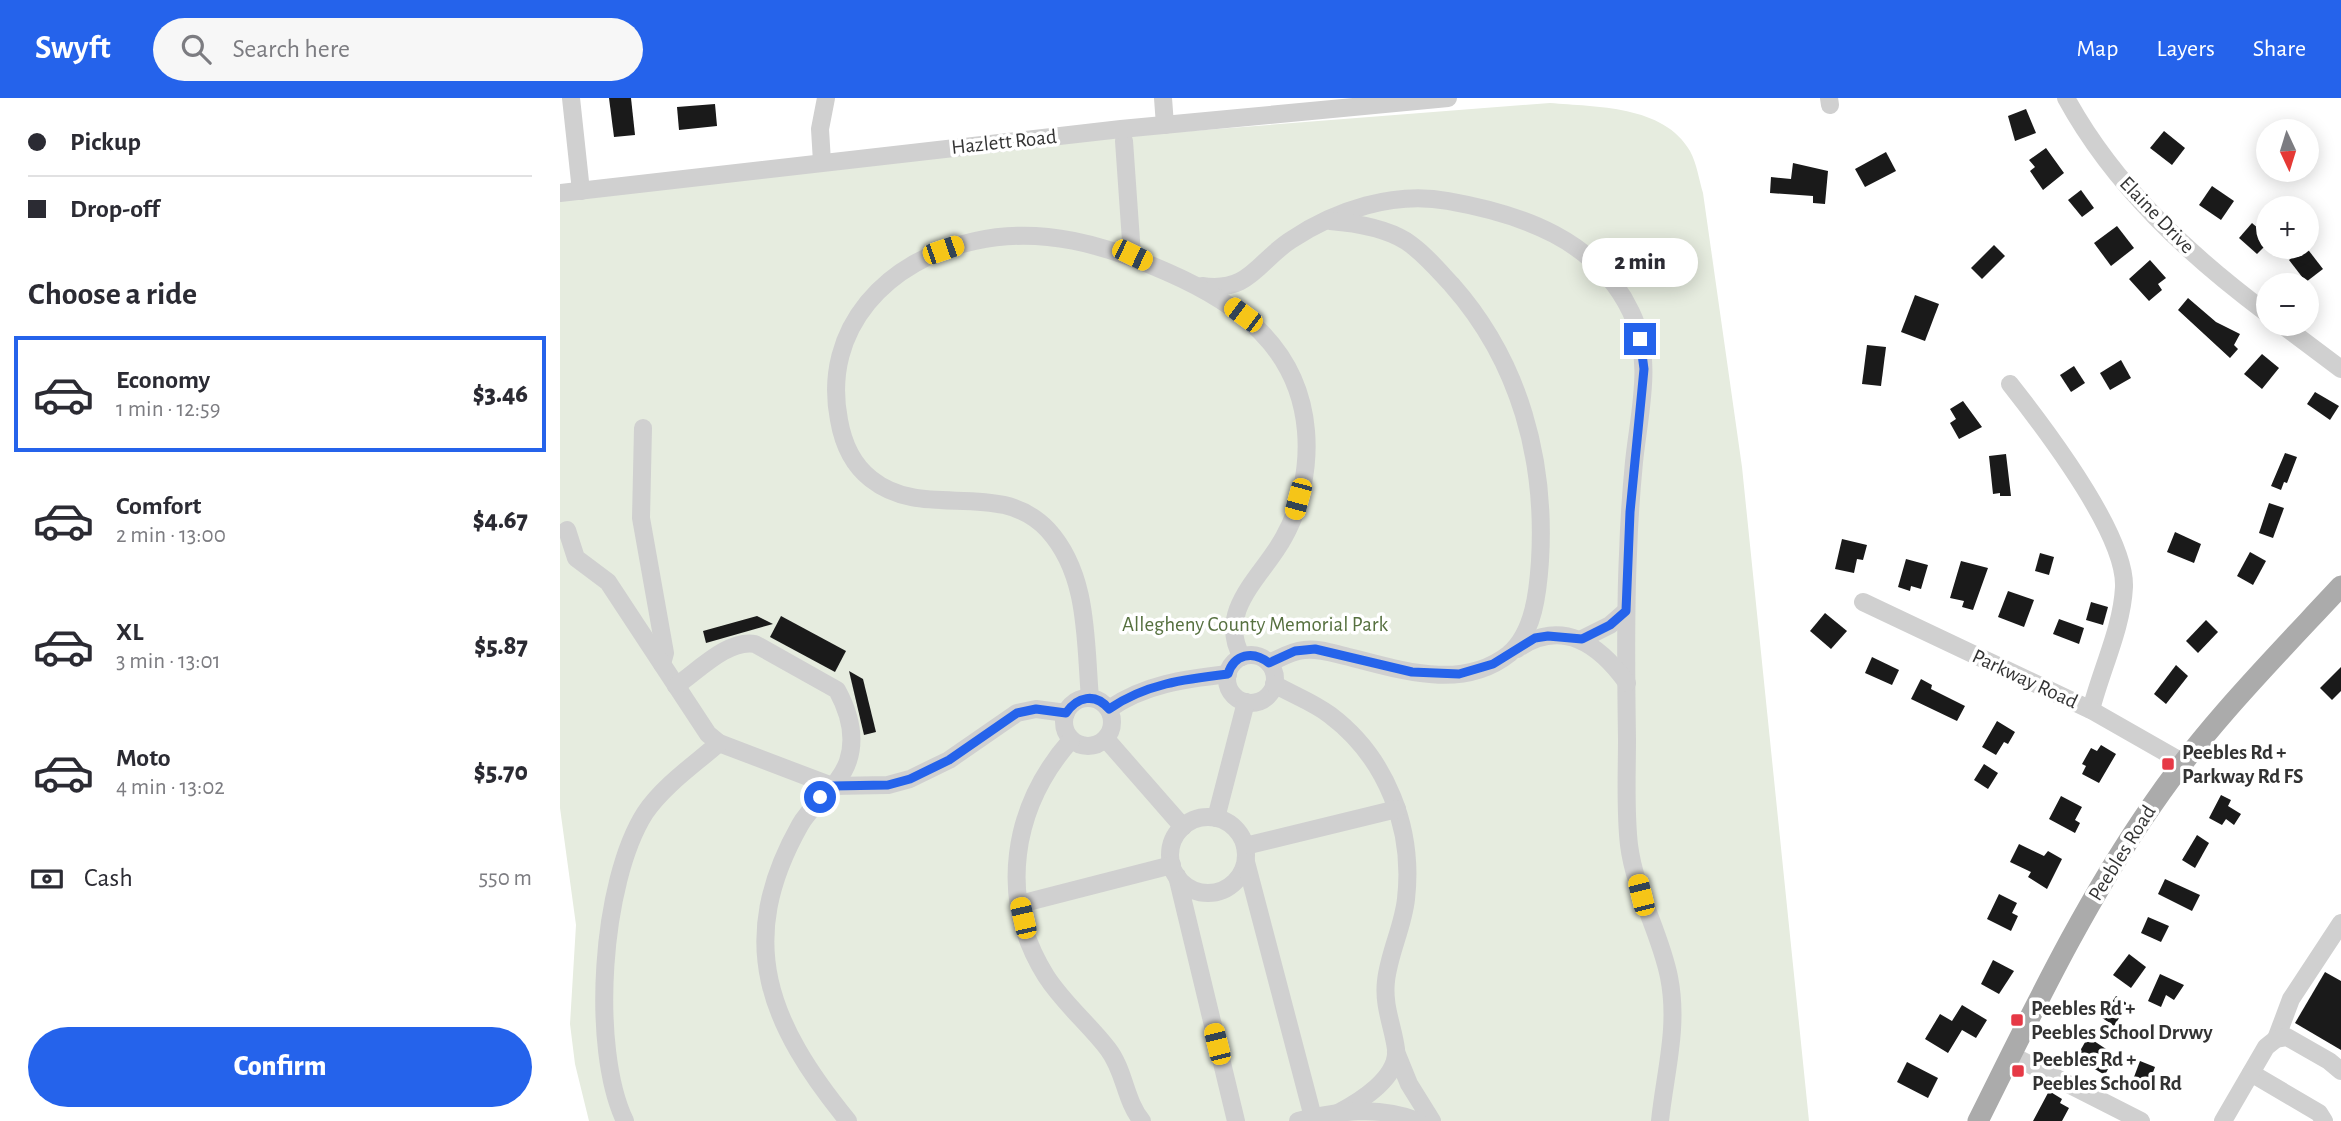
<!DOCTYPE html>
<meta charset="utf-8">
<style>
:root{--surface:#fff;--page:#f7f7f7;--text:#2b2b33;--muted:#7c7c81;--line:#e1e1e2;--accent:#2563eb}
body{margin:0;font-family:"Alegreya Sans",sans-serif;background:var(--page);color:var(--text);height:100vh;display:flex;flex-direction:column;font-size:26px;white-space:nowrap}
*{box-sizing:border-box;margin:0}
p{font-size:23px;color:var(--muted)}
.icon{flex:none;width:38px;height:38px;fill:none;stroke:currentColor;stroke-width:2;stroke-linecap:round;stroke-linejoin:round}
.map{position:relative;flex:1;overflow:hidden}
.panel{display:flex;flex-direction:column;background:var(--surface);width:560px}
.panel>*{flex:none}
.hud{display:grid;align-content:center;height:154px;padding:0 28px;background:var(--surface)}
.needle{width:46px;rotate:176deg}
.tools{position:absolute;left:1696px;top:21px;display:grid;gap:14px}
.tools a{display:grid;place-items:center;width:63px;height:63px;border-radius:50%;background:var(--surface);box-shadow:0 4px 18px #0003;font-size:35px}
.end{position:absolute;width:32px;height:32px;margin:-16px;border:9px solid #2563eb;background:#fff;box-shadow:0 0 0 4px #fff}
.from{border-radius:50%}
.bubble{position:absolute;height:49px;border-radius:24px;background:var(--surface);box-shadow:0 4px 18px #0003;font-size:23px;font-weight:800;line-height:49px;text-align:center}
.car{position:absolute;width:21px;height:42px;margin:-21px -10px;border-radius:9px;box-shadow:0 0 5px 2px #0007;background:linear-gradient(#f5c518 24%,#345 0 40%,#f5c518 0 76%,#345 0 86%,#f5c518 0)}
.hud b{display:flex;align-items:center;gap:24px;height:66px;font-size:26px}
.hud b+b{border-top:2px solid var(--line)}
.hud i{width:18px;height:18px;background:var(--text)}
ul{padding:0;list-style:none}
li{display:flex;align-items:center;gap:21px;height:116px;margin:0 14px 10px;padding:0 14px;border:4px solid transparent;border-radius:0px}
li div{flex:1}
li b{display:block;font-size:26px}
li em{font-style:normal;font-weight:800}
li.current{border-color:var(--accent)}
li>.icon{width:63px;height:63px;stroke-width:1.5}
h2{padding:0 28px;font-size:32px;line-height:84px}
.pay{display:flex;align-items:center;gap:18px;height:77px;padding:0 28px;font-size:26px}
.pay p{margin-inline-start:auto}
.action{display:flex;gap:14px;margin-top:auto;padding:14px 28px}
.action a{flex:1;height:80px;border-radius:42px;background:var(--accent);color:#fff;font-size:28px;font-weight:800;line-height:80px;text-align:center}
header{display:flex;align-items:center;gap:42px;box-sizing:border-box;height:98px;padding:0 35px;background:var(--accent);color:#fff}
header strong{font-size:33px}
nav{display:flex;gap:38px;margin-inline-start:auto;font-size:24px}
.search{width:490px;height:63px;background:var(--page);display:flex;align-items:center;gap:18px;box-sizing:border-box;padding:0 24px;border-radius:38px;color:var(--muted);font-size:26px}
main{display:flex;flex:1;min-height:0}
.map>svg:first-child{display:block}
.green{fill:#e6ecdf}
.building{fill:#1a1a1a}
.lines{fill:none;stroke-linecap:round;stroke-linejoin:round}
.minor{stroke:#d0d0d0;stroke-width:18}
.major{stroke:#ababab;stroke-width:21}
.route{stroke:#2563eb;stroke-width:9}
.poi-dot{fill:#e63946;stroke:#fff;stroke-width:2.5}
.labels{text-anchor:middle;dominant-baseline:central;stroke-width:7;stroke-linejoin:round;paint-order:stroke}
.street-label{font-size:21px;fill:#333;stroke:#fff}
.park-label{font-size:21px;fill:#56703f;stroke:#fff}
.poi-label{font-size:21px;font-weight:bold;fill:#333;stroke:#fff;text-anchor:start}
</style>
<header>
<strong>Swyft</strong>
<div class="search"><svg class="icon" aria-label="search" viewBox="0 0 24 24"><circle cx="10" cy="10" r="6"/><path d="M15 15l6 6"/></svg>Search here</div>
<nav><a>Map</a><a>Layers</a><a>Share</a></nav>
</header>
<main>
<section class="panel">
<div class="hud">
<b><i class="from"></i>Pickup</b>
<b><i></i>Drop-off</b>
</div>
<h2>Choose a ride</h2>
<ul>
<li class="current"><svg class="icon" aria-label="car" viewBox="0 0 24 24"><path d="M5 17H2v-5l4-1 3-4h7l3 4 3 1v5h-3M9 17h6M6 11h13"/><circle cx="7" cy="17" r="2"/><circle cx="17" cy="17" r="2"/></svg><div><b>Economy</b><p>1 min · 12:59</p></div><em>$3.46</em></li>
<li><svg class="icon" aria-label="car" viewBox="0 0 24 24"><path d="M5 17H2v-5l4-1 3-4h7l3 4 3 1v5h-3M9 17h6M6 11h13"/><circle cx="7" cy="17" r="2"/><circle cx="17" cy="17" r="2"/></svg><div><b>Comfort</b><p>2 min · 13:00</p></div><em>$4.67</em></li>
<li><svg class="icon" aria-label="car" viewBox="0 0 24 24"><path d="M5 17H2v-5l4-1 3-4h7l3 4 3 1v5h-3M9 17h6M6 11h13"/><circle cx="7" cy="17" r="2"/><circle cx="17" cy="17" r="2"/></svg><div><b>XL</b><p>3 min · 13:01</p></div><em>$5.87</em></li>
<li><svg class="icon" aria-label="car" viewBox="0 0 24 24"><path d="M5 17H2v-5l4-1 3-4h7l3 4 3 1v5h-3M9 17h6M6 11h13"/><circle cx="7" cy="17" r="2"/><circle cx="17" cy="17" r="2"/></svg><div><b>Moto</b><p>4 min · 13:02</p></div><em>$5.70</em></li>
</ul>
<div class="pay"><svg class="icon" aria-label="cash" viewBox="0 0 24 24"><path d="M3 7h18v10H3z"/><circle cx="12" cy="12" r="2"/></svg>Cash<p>550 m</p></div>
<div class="action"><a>Confirm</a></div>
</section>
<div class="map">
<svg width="1781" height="1023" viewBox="0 0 1781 1023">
<rect width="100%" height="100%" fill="#fff"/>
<!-- green -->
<path class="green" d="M990,5C1035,9 1104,7 1130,53C1137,66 1139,82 1143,95L1182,369L1249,1023H29L15,966L10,926L16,827L0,710V102L554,39Z"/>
<!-- building -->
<g class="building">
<path d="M49,0H71L75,37L54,39Z"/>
<path d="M155,6L157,28L119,32L117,9Z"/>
<path d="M1466,11L1476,35L1455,43L1448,18Z"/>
<path d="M1604,33L1625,50L1612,67L1590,50Z"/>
<path d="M1486,50L1504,75L1483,92L1470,73L1475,69L1469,62Z"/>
<path d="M1326,54L1336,73L1305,89L1295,71Z"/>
<path d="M1233,65L1268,73L1265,106L1253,105V98L1210,95L1211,79L1231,81Z"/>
<path d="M1652,88L1674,103L1661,122L1639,107Z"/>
<path d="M1521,92L1534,110L1522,119L1508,102Z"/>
<path d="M1692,125L1708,139V145L1697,156L1679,140Z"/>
<path d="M1557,128L1574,150L1551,168L1534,145Z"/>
<path d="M1434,147L1445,158L1422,181L1411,170Z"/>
<path d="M1746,149L1763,171L1746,184L1729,162Z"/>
<path d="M1590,162L1606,180L1598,186L1602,192L1589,203L1569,181Z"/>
<path d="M1355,197L1379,206L1365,243L1341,234Z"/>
<path d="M1628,200L1656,224L1680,236L1674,247L1678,251L1670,260L1618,212Z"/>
<path d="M1307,247L1326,249L1321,288L1302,286Z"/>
<path d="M1702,256L1719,270L1702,291L1684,276Z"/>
<path d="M1561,262L1571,280L1550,292L1540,275Z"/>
<path d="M1514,268L1525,285L1511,294L1500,277Z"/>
<path d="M1755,294L1779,308L1770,322L1747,306Z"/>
<path d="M1403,303L1422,329L1399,341L1390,325L1396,321L1390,311Z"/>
<path d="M1725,355L1737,359L1727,385L1724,384L1721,392L1711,388Z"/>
<path d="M1446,356L1451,398H1440V395L1433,396L1429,358Z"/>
<path d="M1709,405L1724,410L1713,440L1699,435Z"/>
<path d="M1615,434L1641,446L1634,465L1607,454Z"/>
<path d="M1282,441L1307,447L1303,462L1297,461L1294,475L1275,471Z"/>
<path d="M1690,454L1706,463L1693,487L1677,478Z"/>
<path d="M1480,455L1494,459L1489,477L1475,473Z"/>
<path d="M1346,461L1368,467L1361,491L1351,488L1350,493L1338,489Z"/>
<path d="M1401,463L1428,470L1413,512L1402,509L1404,503L1390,500Z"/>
<path d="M1448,493L1474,502L1464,529L1438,519Z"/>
<path d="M1531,504L1548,509L1543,527L1526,522Z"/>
<path d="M1265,515L1287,533L1271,551L1250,533Z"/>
<path d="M197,518L213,526L146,545L143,533Z"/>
<path d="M221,518L286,553L275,574L210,539Z"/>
<path d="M1499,521L1524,530L1519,546L1493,536Z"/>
<path d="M1646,522L1658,534L1638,555L1626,543Z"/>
<path d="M1312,559L1339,572L1332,587L1305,575Z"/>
<path d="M1616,567L1628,578L1606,606L1594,596Z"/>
<path d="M1781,569V593L1772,602L1760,590Z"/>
<path d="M289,573L303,581L316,634L304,637Z"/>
<path d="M1361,581L1372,587L1371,591L1405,608L1397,623L1351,601Z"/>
<path d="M1437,623L1455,634L1448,646L1444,644L1436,657L1422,649Z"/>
<path d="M1541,647L1556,656L1539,685L1522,676L1526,668L1522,666L1531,650L1537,653Z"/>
<path d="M1424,666L1438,675L1428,691L1414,682Z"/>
<path d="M1661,697L1671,702L1668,708L1681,716L1674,727L1666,721L1662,727L1649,720Z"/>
<path d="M1501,698L1522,709L1515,722L1520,725L1515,735L1489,721Z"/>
<path d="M1637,737L1649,745L1635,770L1622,762Z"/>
<path d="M1459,746L1484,758L1488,753L1502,761L1487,791L1468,779L1471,774L1450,764Z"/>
<path d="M1605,781L1640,797L1632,813L1598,796Z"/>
<path d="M1439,796L1457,805L1452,815L1458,818L1451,833L1427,821Z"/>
<path d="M1588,819L1609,828L1601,844L1581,835Z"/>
<path d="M1569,856L1586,869L1571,890L1553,877Z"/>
<path d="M1433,862L1454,873L1439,896L1421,886Z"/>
<path d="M1765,874L1781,883V952L1735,925Z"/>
<path d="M1600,876L1624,887L1614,902L1606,897L1601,909L1588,903Z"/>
<path d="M1556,898L1568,906L1554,928L1538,917L1548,901L1552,904Z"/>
<path d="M1402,907L1427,922L1416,940L1402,932L1388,955L1365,941L1380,916L1392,923Z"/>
<path d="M1528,939L1555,957L1545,977L1516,960Z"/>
<path d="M1580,963L1595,969L1589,985L1574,979Z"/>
<path d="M1347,964L1378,980L1368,1000L1337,984Z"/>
<path d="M1489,993L1502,1001L1500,1005L1509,1010L1502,1023H1473Z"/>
</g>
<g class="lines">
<!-- minor -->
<g class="minor">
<path d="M11,0L21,93"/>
<path d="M603,0L605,27"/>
<path d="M1269,0L1270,7"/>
<path d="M1506,0C1554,88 1629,157 1708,216"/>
<path d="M564,43L572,157"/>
<path d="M262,64L260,31L266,0"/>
<path d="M0,95L561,31L888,0"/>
<path d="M642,188C690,195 698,163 731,142C776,112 834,93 888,103C962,116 1037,142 1071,214C1094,261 1079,315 1074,364C1071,395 1069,425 1068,456C1065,518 1066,579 1067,641C1067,676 1065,712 1069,747C1075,794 1100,834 1109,879C1119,929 1105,974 1100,1023"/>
<path d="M1721,226L1781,271"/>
<path d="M1450,286C1483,328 1566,436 1564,489C1562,530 1541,572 1531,612"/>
<path d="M83,330L81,420L105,555L102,566"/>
<path d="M7,432L16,460L48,484L148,636L159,645L272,688L328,687L350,681L389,662L457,615L476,611L506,615"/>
<path d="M1303,504L1531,612L1624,665"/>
<path d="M1022,541L1050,527L1066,513"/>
<path d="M957,551C1002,520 1039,546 1067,585"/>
<circle cx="691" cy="581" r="24"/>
<path d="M709,565C720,560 732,553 744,552C758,550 772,555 785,558C838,571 901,594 949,556C974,535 978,493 980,463C986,362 960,264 892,187C878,172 864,155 846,143C825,130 795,125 770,123"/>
<path d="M714,586C733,597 753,604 770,617C827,660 854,731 846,801C843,829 829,855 826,883C823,908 833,928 836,951C839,980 799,1004 778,1015"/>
<path d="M116,588C138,573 168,541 195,546L277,592C289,614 296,639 288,663C280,688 253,704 240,727C174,844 209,926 288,1023"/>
<circle cx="528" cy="624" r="24"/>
<path d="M530,600C525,543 529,477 488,432C438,379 365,424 311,381C293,367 283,345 279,322C261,230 328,161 415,143C482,128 546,147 607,174C678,205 739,249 746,333C749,368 741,409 724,439C704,477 655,512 682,559"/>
<path d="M549,611C585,586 625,581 668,576"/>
<path d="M546,641L623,729"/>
<path d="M511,642C452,709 437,800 486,878C504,906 529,926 548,951C565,973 565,1003 582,1023"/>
<circle cx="648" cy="757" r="38"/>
<path d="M656,720L686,604"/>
<path d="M685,748L837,711"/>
<path d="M686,764L754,1023"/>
<path d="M617,778L676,1023"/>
<path d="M460,806L612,767"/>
<path d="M1716,941L1731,901L1781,825"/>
<path d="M836,954L849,986L872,1023"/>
<path d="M1451,957L1581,1023"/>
<path d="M1691,975L1759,1015L1764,1023"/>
<path d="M65,1023C30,950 41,784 85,715C103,688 135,666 159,645"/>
<path d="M738,1023C779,1013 818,1007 858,1023"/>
<path d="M1663,1023L1706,949L1716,941L1727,939L1769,963L1781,973"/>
</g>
<!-- major -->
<path class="major" d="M1418,1023C1472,915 1524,805 1593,706C1647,627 1716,558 1781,488"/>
</g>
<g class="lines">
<!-- route -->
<path class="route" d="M260,699L272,688L328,687L350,681L389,662L457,615L476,611L506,615C517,599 535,594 549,611C585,586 625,581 668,576C674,556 693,552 709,565L735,553L755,551L852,574L899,576L933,566L975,540L988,538L1022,541L1050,527L1066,513L1070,414L1084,271L1080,241"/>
</g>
<!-- markers -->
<g class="poi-dot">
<rect x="1601" y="659" width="14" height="14" rx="3.5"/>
<rect x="1450" y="915" width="14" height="14" rx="3.5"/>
<rect x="1451" y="966" width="14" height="14" rx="3.5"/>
</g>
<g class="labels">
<!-- street labels -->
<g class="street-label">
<text transform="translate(444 44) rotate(-6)">Hazlett Road</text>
<text transform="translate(1597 117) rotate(46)">Elaine Drive</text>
<text transform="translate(1465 581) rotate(25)">Parkway Road</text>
<text transform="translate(1562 755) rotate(-58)">Peebles Road</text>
</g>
<!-- park labels -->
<g class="park-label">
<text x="695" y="526">Allegheny County Memorial Park</text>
</g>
<!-- poi labels -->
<g class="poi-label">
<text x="1622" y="654">Peebles Rd +<tspan x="1622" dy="24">Parkway Rd FS</tspan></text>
<text x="1471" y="910">Peebles Rd +<tspan x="1471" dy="24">Peebles School Drvwy</tspan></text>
<text x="1472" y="961">Peebles Rd +<tspan x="1472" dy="24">Peebles School Rd</tspan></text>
</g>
</g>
</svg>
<div class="tools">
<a><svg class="needle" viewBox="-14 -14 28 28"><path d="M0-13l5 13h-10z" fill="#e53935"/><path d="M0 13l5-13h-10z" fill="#7c7c81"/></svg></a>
<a>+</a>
<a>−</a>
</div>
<i class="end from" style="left:260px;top:699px"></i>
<i class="end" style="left:1080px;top:241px"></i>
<div class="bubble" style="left:1022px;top:140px;width:116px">2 min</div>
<i class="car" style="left:383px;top:152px;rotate:71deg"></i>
<i class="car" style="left:572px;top:157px;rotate:116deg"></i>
<i class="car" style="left:683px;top:217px;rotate:307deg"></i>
<i class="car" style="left:738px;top:401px;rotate:195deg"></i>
<i class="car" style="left:1081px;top:797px;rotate:346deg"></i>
<i class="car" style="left:463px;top:820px;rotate:347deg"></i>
<i class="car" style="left:657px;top:946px;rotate:346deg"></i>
</div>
</main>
